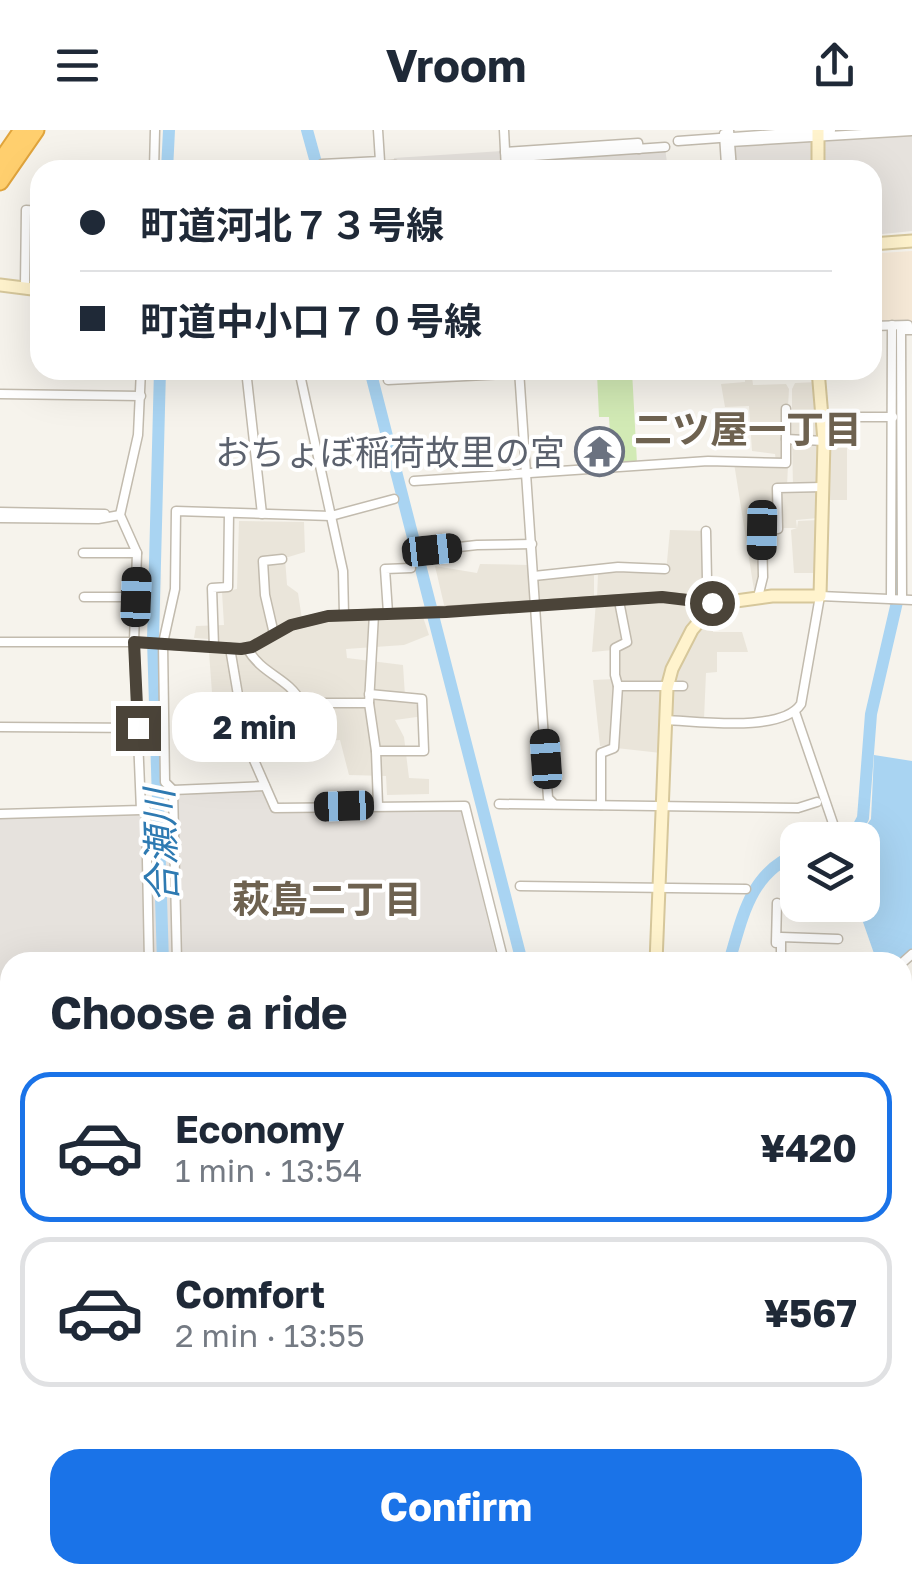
<!DOCTYPE html>
<meta charset="utf-8">
<style>
:root{--surface:#fff;--page:#f6f6f7;--text:#1f2937;--muted:#747a83;--line:#e0e1e3;--accent:#1a73e8}
body{margin:0;font-family:"Golos Text","Noto Sans JP",sans-serif;background:var(--page);color:var(--text);height:100vh;display:flex;flex-direction:column;font-size:38px;white-space:nowrap}
*{box-sizing:border-box;margin:0}
p{font-size:32px;color:var(--muted)}
.icon{flex:none;width:55px;height:55px;fill:none;stroke:currentColor;stroke-width:2;stroke-linecap:round;stroke-linejoin:round}
.map{position:relative;flex:1;overflow:hidden}
.side{position:absolute;left:0px;top:822px;width:912px;height:632px;display:flex;flex-direction:column;background:var(--surface);border-radius:30px 30px 0 0;box-shadow:0 10px 40px #0002}
.side>*{flex:none}
.top-card{position:absolute;left:30px;top:30px;width:852px;height:220px;border-radius:30px;box-shadow:0 10px 40px #0002;display:grid;align-content:center;height:220px;padding:0 50px;background:var(--surface)}
.controls{position:absolute;left:780px;top:692px;display:grid;gap:20px}
.controls a{display:grid;place-items:center;width:100px;height:100px;border-radius:20px;background:var(--surface);box-shadow:0 10px 40px #0002;font-size:50px}
.end{position:absolute;width:45px;height:45px;margin:-22px;border:12px solid #4b4439;background:#fff;box-shadow:0 0 0 5px #fff}
.from{border-radius:50%}
.bubble{position:absolute;height:70px;border-radius:30px;background:var(--surface);box-shadow:0 10px 40px #0002;font-size:32px;font-weight:700;line-height:70px;text-align:center}
.car{position:absolute;width:30px;height:60px;margin:-30px -15px;border-radius:12px;box-shadow:0 0 8px 2px #0007;background:linear-gradient(#222 24%,#8ab4d8 0 40%,#222 0 76%,#8ab4d8 0 86%,#222 0)}
.top-card b{display:flex;align-items:center;gap:35px;height:95px;font-size:38px}
.top-card b+b{border-top:2px solid var(--line)}
.top-card i{width:25px;height:25px;background:var(--text)}
ul{padding:0;list-style:none}
li{display:flex;align-items:center;gap:30px;height:150px;margin:0 20px 15px;padding:0 30px;border:5px solid var(--line);border-radius:30px}
li div{flex:1}
li b{display:block;font-size:38px}
li em{font-style:normal;font-weight:700}
li.active{border-color:var(--accent)}
li>.icon{width:90px;height:90px;stroke-width:1.5}
h2{padding:0 50px;font-size:45px;line-height:120px}
.cta{display:flex;gap:20px;margin-top:auto;padding:20px 50px}
.cta a{flex:1;height:115px;border-radius:30px;background:var(--accent);color:#fff;font-size:40px;font-weight:700;line-height:115px;text-align:center}
header{display:flex;justify-content:space-between;align-items:center;height:130px;padding:0 50px;background:var(--surface);font-size:45px;font-weight:700}
.map>svg:first-child{display:block}
.residential{fill:#eae5da}
.commercial{fill:#f7ead8}
.industrial{fill:#e6e2dd}
.green{fill:#d2eab5}
.water{fill:#a9d4f2}
.lines{fill:none;stroke-linecap:round;stroke-linejoin:round}
.stream{stroke:#a9d4f2;stroke-width:2.5}
.river{stroke:#a9d4f2;stroke-width:12}
.street-casing{stroke:#c2bbae;stroke-width:11}
.secondary-casing{stroke:#d6c79b;stroke-width:15}
.highway-casing{stroke:#e0a43c;stroke-width:19}
.street{stroke:#fff;stroke-width:8}
.secondary{stroke:#fff3cd;stroke-width:11}
.highway{stroke:#ffcf6e;stroke-width:15}
.route{stroke:#4b4439;stroke-width:12}
.labels{text-anchor:middle;dominant-baseline:central;stroke-width:8;stroke-linejoin:round;paint-order:stroke}
.worship-label{font-size:35px;fill:#5b616d;stroke:#fff;text-anchor:end}
.neighbourhood-label{font-size:38px;font-weight:bold;fill:#6e6250;stroke:#fff}
.water-label{font-size:38px;font-style:italic;fill:#2e7ab2;stroke:#fff}
</style>
<header><svg class="icon" aria-label="menu" viewBox="0 0 24 24"><path d="M4 6h16M4 12h16M4 18h16"/></svg>Vroom<svg class="icon" aria-label="share" viewBox="0 0 24 24"><path d="M12 15V3M7 8l5-5 5 5M5 13v7h14v-7"/></svg></header>
<div class="map">
<svg width="912" height="1454" viewBox="0 0 912 1454">
<rect width="100%" height="100%" fill="#f6f3ec"/>
<!-- residential -->
<g class="residential">
<path d="M745,240H751L753,255L786,254L789,259L785,331H776L775,324L752,321L749,276L725,277L721,254L745,252Z"/>
<path d="M817,252L821,310L792,308V259L795,253Z"/>
<path d="M826,289H847V370H827Z"/>
<path d="M792,310L821,311L818,354L793,356Z"/>
<path d="M734,333L788,336L787,356L776,357V397L760,399V452L754,460Z"/>
<path d="M817,358L818,388L796,390L797,398L798,391L818,390L817,443H794L791,400L797,398H780V359Z"/>
<path d="M239,391L304,392L305,422L285,428L287,455L298,463L303,496L344,488L422,484L429,505L404,515L346,519L347,528L403,535L405,566L424,567V586L395,590L404,607L409,648L429,649V664L387,665L386,646L349,645L340,610L259,615L258,602L237,606L215,603L208,509L194,508L196,496L224,495L222,462L237,459Z"/>
<path d="M670,400L708,401L707,470L597,469L598,443L666,442Z"/>
<path d="M480,434L529,435L532,471L445,479L435,436L477,443Z"/>
<path d="M594,442V468L539,469L537,447Z"/>
<path d="M667,468L707,476L665,556L620,554L617,521L630,513L623,473Z"/>
<path d="M596,472L618,475L626,512L613,520L592,522Z"/>
<path d="M712,479L713,502H742L748,522H717V542L706,543L704,589L670,588L671,555L694,503Z"/>
<path d="M615,549L613,615L600,616L593,550Z"/>
<path d="M623,558H664L661,623L616,618Z"/>
<path d="M912,1276V1454H725V1445H902L903,1282Z"/>
</g>
<!-- commercial -->
<path class="commercial" d="M912,121V193L881,194V123Z"/>
<!-- industrial -->
<g class="industrial">
<path d="M912,3V101L873,105L872,40H822V9Z"/>
<path d="M815,10V40H733L732,15Z"/>
<path d="M640,12V17L665,18L668,40H395L394,28Z"/>
<path d="M178,661H262L272,682L460,677L498,832H10V1002H0V687L177,682Z"/>
</g>
<!-- green -->
<path class="green" d="M632,241L637,333L612,335L609,287H599L597,244Z"/>
<!-- water -->
<path class="water" d="M874,625L912,631V822L899,832H877L857,775H862V710H856L871,689Z"/>
<g class="lines">
<!-- stream -->
<g class="stream">
<path d="M850,706L864,702"/>
<path d="M902,1005L912,995"/>
<path d="M902,1274L912,1268"/>
<path d="M470,1454L474,1445"/>
<path d="M655,1454L656,1445"/>
</g>
<!-- river -->
<g class="river">
<path d="M307,0L318,40"/>
<path d="M167,40L169,0"/>
<path d="M160,240L153,510L163,832"/>
<path d="M370,240L522,832"/>
<path d="M842,710L855,703L863,688L871,584L897,472V199"/>
<path d="M729,832C742,789 750,741 798,724"/>
<path d="M0,1374L10,1375"/>
<path d="M174,1445V1454"/>
<path d="M704,1445L707,1454"/>
<path d="M93,1454L120,1445"/>
</g>
<defs>
<g id="street">
<path d="M504,0L506,40"/>
<path d="M729,0L732,40"/>
<path d="M724,4L726,35"/>
<path d="M678,11L831,0"/>
<path d="M730,12L912,1"/>
<path d="M505,22L638,13L639,19"/>
<path d="M506,28L665,17"/>
<path d="M322,34L380,31L378,0"/>
<path d="M372,36L395,35"/>
<path d="M154,40L155,0"/>
<path d="M25,156L26,80L40,81"/>
<path d="M872,196L908,195"/>
<path d="M246,240L262,384"/>
<path d="M299,240L343,441L344,485"/>
<path d="M519,240L548,668L554,674"/>
<path d="M388,250L583,240"/>
<path d="M0,264L141,266"/>
<path d="M823,287H893"/>
<path d="M786,309L824,311"/>
<path d="M414,351L708,331L786,333V279"/>
<path d="M0,382L105,384"/>
<path d="M0,388L98,389L120,385"/>
<path d="M706,401L707,450L711,472"/>
<path d="M432,420L477,415L532,414"/>
<path d="M83,423H137"/>
<path d="M534,446L618,437L665,439"/>
<path d="M84,467H136"/>
<path d="M758,467L763,447L762,400L778,399L777,358L823,357"/>
<path d="M891,469L892,195"/>
<path d="M902,469L901,200H912"/>
<path d="M388,483L385,439L411,438"/>
<path d="M374,484L369,573L376,621L378,675"/>
<path d="M274,504L265,465L263,431L282,429"/>
<path d="M0,512H134L241,519L252,517L291,495L328,486L447,481L662,467L707,471L714,474"/>
<path d="M214,517L212,458L228,457L229,383"/>
<path d="M230,518L246,612L275,678L465,676L504,832"/>
<path d="M618,556H683"/>
<path d="M369,564L422,569L424,621H376"/>
<path d="M301,573H369"/>
<path d="M795,582L837,705"/>
<path d="M666,590C698,591 782,603 801,574L820,466L912,470"/>
<path d="M0,597L146,598"/>
<path d="M246,612L298,585L301,572C288,547 262,545 247,518"/>
<path d="M173,660L165,652L163,513L175,459L176,381L331,386L394,369"/>
<path d="M499,674L798,678L817,672"/>
<path d="M601,675V623L614,618L618,556L615,545V518L627,512L619,471"/>
<path d="M141,680H146L149,832"/>
<path d="M0,684L141,680L134,512L137,423L120,385L138,305L141,240"/>
<path d="M520,756L746,759"/>
<path d="M776,813L777,773"/>
<path d="M177,832L173,660L265,656"/>
<path d="M781,832V807L838,809"/>
<path d="M902,833L912,824"/>
<path d="M0,1111H10"/>
<path d="M0,1119H10"/>
<path d="M0,1204L10,1203"/>
<path d="M902,1279L912,1274"/>
<path d="M0,1306L10,1298"/>
<path d="M0,1310L10,1314"/>
<path d="M902,1324L912,1321"/>
<path d="M902,1362L912,1359"/>
<path d="M902,1405L912,1434"/>
<path d="M0,1407L10,1418"/>
<path d="M36,1445L44,1454"/>
<path d="M737,1445L739,1454"/>
<path d="M847,1445L850,1454"/>
<path d="M153,1454L157,1445"/>
<path d="M236,1454H289"/>
<path d="M444,1454L450,1445"/>
<path d="M552,1454L556,1445"/>
<path d="M644,1454L647,1445"/>
<path d="M746,1454L776,1445"/>
<path d="M878,1454L912,1442"/>
</g>
<g id="secondary">
<path d="M818,40V0"/>
<path d="M872,114L912,111"/>
<path d="M0,155L40,160"/>
<path d="M656,832L667,558L672,539L692,500L714,474L772,466H820L824,311L818,240"/>
<path d="M0,1010H10"/>
<path d="M902,1120L912,1118"/>
<path d="M0,1264L10,1262"/>
</g>
<g id="highway">
<path d="M0,32L22,0"/>
<path d="M0,52L36,0"/>
</g>
</defs>
<!-- street casing -->
<use href="#street" class="street-casing"/>
<!-- secondary casing -->
<use href="#secondary" class="secondary-casing"/>
<!-- highway casing -->
<use href="#highway" class="highway-casing"/>
<!-- street -->
<use href="#street" class="street"/>
<!-- secondary -->
<use href="#secondary" class="secondary"/>
<!-- highway -->
<use href="#highway" class="highway"/>
</g>
<g class="lines">
<!-- route -->
<path class="route" d="M138,598L134,512L241,519L252,517L291,495L328,486L446,482L662,467L712,473"/>
</g>
<!-- icons -->
<defs>
<symbol id="temple-ring" viewBox="-11 -11 22 22"><circle r="9.5" fill="#fff" stroke="#6b7280" stroke-width="1.5"/><path d="M0-6L5-2H3V0L6.5 2.5H4V6H1.5V3h-3V6H-4V2.5H-6.5L-3 0V-2H-5Z" fill="#6b7280"/></symbol>
</defs>
<g fill-rule="evenodd">
<use href="#temple-ring" x="572" y="294" width="55" height="55"/>
</g>
<g class="labels">
<!-- worship labels -->
<g class="worship-label">
<text x="565" y="322">おちょぼ稲荷故里の宮</text>
</g>
<!-- neighbourhood labels -->
<g class="neighbourhood-label">
<text x="748" y="298">二ツ屋一丁目</text>
<text x="327" y="768">萩島二丁目</text>
</g>
<!-- water labels -->
<g class="water-label">
<text transform="translate(160 716) rotate(-92)">合瀬川</text>
</g>
</g>
</svg>
<div class="controls">
<a><svg class="icon" aria-label="layers" viewBox="0 0 24 24"><path d="M12 4l9 5-9 5-9-5zM3 14l9 5 9-5"/></svg></a>
</div>
<i class="end from" style="left:712px;top:473px"></i>
<i class="end" style="left:138px;top:598px"></i>
<div class="bubble" style="left:172px;top:562px;width:165px">2 min</div>
<i class="car" style="left:762px;top:400px;rotate:181deg"></i>
<i class="car" style="left:432px;top:420px;rotate:84deg"></i>
<i class="car" style="left:136px;top:467px;rotate:2deg"></i>
<i class="car" style="left:546px;top:629px;rotate:356deg"></i>
<i class="car" style="left:344px;top:676px;rotate:268deg"></i>
<div class="top-card">
<b><i class="from"></i>町道河北７３号線</b>
<b><i></i>町道中小口７０号線</b>
</div>
<section class="side">
<h2>Choose a ride</h2>
<ul>
<li class="active"><svg class="icon" aria-label="car" viewBox="0 0 24 24"><path d="M5 17H2v-5l4-1 3-4h7l3 4 3 1v5h-3M9 17h6M6 11h13"/><circle cx="7" cy="17" r="2"/><circle cx="17" cy="17" r="2"/></svg><div><b>Economy</b><p>1 min · 13:54</p></div><em>¥420</em></li>
<li><svg class="icon" aria-label="car" viewBox="0 0 24 24"><path d="M5 17H2v-5l4-1 3-4h7l3 4 3 1v5h-3M9 17h6M6 11h13"/><circle cx="7" cy="17" r="2"/><circle cx="17" cy="17" r="2"/></svg><div><b>Comfort</b><p>2 min · 13:55</p></div><em>¥567</em></li>
</ul>
<div class="cta"><a>Confirm</a></div>
</section>
</div>
